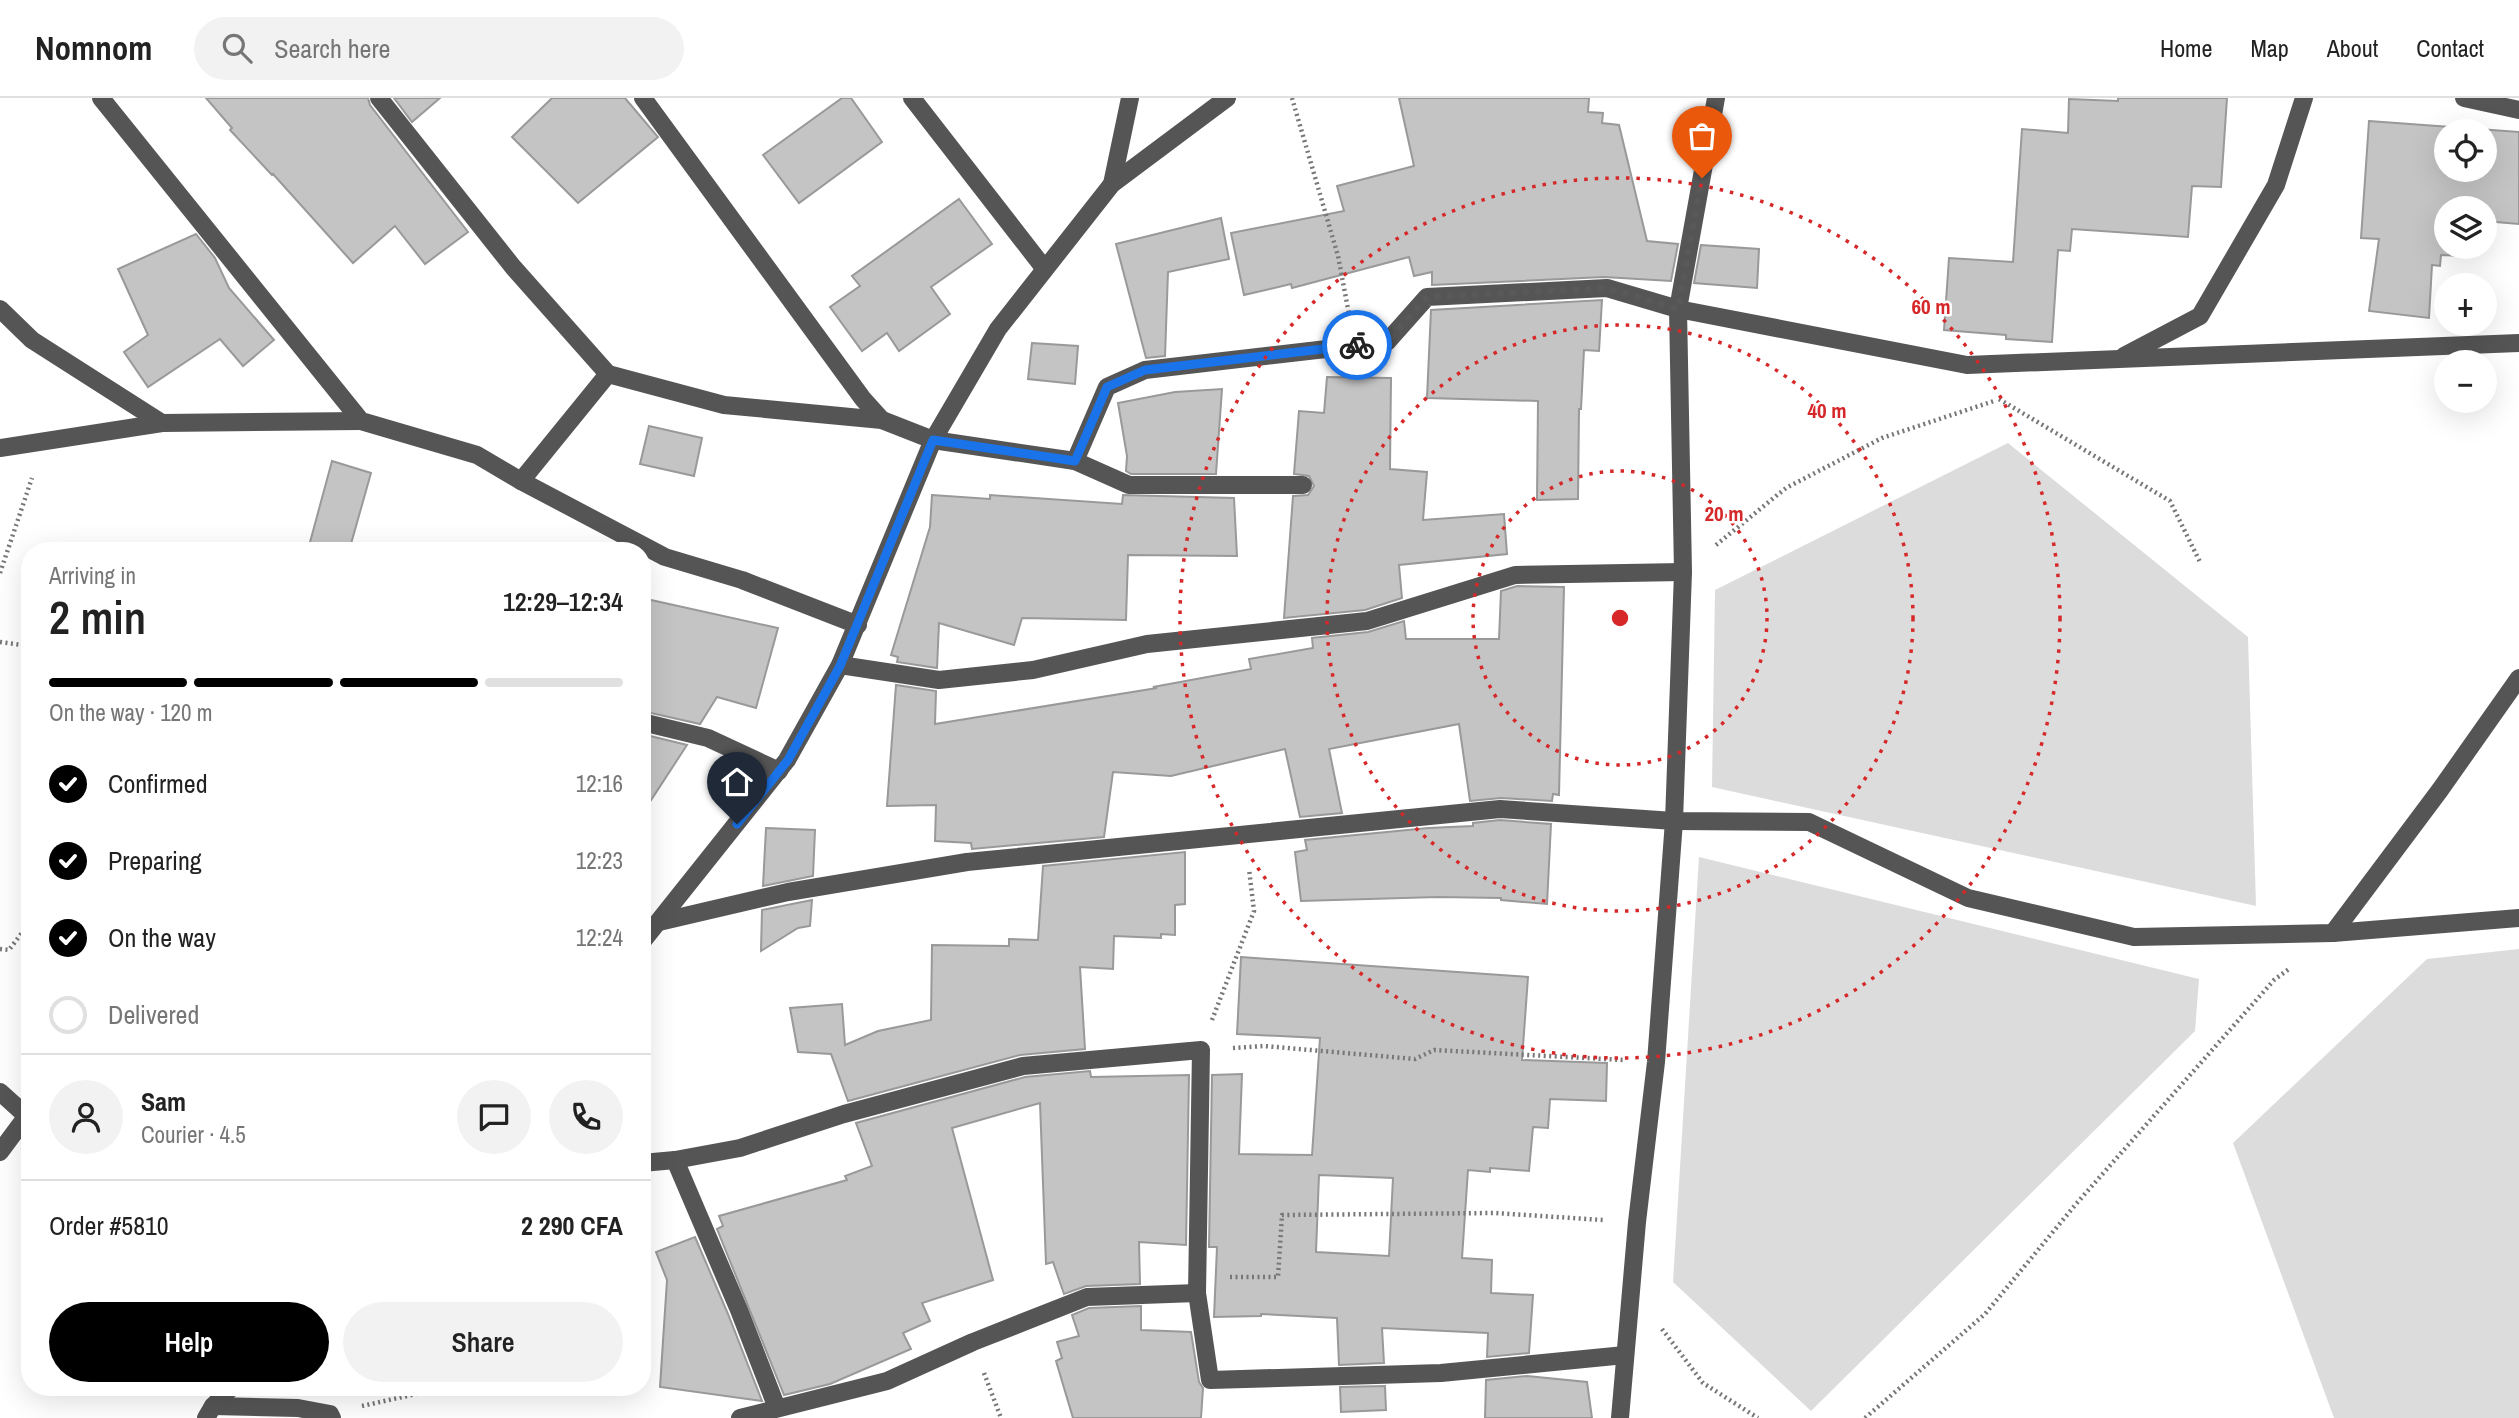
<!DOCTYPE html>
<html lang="en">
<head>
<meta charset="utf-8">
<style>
  body { margin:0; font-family:"Archivo Narrow",sans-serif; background:#f2f2f2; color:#222; height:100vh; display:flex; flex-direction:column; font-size:26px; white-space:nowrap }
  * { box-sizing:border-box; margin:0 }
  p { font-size:23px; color:#767676 }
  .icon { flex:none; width:38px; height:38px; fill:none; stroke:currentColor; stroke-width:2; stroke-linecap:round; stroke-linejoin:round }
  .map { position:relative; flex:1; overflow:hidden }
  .side { position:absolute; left:21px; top:444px; width:630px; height:854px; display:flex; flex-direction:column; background:#fff; border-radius:28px; box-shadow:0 7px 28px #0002 }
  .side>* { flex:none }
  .controls { position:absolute; left:2434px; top:21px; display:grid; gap:14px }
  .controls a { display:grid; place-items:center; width:63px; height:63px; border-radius:50%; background:#fff; box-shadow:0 7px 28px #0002; font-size:35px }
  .pin { position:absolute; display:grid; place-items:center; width:60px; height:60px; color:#fff; margin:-72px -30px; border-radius:50% 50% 50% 0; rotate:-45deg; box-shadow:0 0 7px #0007 }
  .pin .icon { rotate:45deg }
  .courier { position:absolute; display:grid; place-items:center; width:70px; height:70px; margin:-35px; border:5px solid #1a73e8; border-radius:50%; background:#fff; color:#222; box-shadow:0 2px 9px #0007 }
  .summary em { font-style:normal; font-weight:600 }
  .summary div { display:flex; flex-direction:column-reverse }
  .summary { display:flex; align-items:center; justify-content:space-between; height:119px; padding:0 28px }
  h1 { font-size:46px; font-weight:600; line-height:52px }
  .bar { display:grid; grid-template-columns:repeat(4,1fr); gap:10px 7px; align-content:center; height:84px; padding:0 28px }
  .bar i { height:9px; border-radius:5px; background:#e0e0e0 }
  .bar .selected { background:#000 }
  .bar p { grid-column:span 4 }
  .line { display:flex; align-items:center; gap:18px; padding:0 28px; border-top:2px solid #e0e0e0 }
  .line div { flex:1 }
  .round { display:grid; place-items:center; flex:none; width:74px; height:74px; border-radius:37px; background:#f2f2f2 }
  ol { padding:0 28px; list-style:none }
  li { display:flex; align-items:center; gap:21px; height:77px }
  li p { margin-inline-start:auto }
  li .icon { padding:7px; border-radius:50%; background:#000; color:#fff; stroke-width:4 }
  li:last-child { color:#767676 }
  li i { width:38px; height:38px; border:4px solid #e0e0e0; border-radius:50% }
  .cta { display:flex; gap:14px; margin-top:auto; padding:14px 28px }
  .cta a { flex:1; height:80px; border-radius:42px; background:#000; color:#fff; font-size:28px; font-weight:600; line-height:80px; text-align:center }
  .cta a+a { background:#f2f2f2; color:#222 }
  header { display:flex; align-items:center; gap:42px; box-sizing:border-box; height:98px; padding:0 35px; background:#fff; border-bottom:2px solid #e0e0e0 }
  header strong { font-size:33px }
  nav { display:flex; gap:38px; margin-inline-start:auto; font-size:24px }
  .search { width:490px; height:63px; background:#f2f2f2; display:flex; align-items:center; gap:18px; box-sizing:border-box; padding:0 24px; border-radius:38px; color:#767676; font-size:26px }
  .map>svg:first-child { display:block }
  .green { fill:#dcdcdc }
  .building { fill:#c4c4c4; stroke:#999; stroke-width:2; fill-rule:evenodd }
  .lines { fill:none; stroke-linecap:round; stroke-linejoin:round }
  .path { stroke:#777; stroke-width:4.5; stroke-dasharray:2 3.5; stroke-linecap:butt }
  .minor { stroke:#555; stroke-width:18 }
  .done { stroke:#595959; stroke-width:7; stroke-dasharray:0 12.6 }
  .route { stroke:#1a73e8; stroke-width:9 }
  .ring { fill:none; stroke:#d62828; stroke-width:3.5; stroke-dasharray:3.5 7 }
  .centre { fill:#d62828; stroke:#fff; stroke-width:3.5 }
  .ring-label { font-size:21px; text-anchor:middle; font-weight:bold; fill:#d62828; stroke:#fff; stroke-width:5; stroke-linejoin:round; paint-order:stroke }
</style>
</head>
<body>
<header>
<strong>Nomnom</strong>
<div class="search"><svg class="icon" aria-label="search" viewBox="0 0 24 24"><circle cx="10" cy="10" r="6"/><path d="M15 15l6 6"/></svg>Search here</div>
<nav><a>Home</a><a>Map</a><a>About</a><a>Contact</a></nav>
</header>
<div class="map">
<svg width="2519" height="1320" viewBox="0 0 2519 1320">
  <rect width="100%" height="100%" fill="#fff"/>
  <g class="green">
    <polygon points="2008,345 2248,539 2256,808 1712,689 1715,492"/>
    <polygon points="1699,759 2199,881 2195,933 1811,1313 1673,1184"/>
    <polygon points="2519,851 2519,1320 2334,1320 2233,1045 2427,861"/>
  </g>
  <g class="building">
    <polygon points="206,0 368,0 370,7 468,134 425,166 395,128 353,165 273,76 272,77 230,32 232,30"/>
    <polygon points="394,0 440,0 412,24"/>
    <polygon points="552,0 625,0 658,39 578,105 512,39"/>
    <polygon points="842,0 851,0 882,44 799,105 763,57"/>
    <polygon points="1399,0 1589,0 1588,14 1603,15 1602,25 1619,27 1647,143 1678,146 1671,183 1604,179 1432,187 1432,174 1414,178 1409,159 1292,190 1291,186 1244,197 1231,135 1344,113 1337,88 1414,68"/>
    <polygon points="2118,0 2227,0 2221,89 2192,88 2188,139 2072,131 2070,153 2058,152 2052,244 2006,241 2006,237 1944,232 1949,160 2013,164 2022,31 2068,35 2069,1 2118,3"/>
    <path d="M2369,23L2519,34V126L2485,123V110H2446V149H2462V158L2441,157L2440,168L2432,167L2429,220L2369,213L2379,141L2361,140ZM2446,33H2485V72H2446Z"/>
    <polygon points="959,101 992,146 931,189 950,216 899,253 887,235 862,253 830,209 860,188 852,178"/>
    <polygon points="1221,120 1229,161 1168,174 1165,258 1146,260 1116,146"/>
    <polygon points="196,136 215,160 229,190 274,242 243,268 220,241 148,289 124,254 148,237 118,171"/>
    <polygon points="1701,147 1759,151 1757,190 1694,185"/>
    <polygon points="1602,202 1599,253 1584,252 1581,311 1579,311 1578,401 1537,402 1538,303 1427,300 1431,212"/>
    <polygon points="1032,245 1078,248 1075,286 1028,281"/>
    <polygon points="1327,279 1391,280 1390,371 1427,374 1423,422 1504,416 1507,456 1399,467 1402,500 1365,512 1284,520 1293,398 1308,397 1314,388 1309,378 1294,376 1299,313 1324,315"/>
    <polygon points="1222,291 1216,376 1131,376 1126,373 1127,358 1118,305 1175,294"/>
    <polygon points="649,328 702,340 694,378 640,366"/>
    <polygon points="332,363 371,375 349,453 309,448"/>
    <polygon points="932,397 990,401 990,397 1122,406 1123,397 1234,400 1237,458 1128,457 1126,522 1022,520 1014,547 939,525 937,570 897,564 898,559 891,557 930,429"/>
    <polygon points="1517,488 1564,489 1559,697 1553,696 1552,703 1501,700 1470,703 1459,626 1329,651 1342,715 1300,719 1285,651 1171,678 1113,674 1104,739 972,751 971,745 935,743 936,707 887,708 896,587 936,593 935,626 1157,590 1153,589 1251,571 1249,561 1313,550 1312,540 1368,534 1404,523 1406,541 1499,541 1501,493"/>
    <polygon points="642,500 778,530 756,610 717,599 700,626 642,613"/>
    <polygon points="642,636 687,647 642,716"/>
    <polygon points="1500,722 1551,726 1547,806 1501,802 1501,800 1438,799 1301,803 1295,754 1307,752 1305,742 1428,730 1473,728 1473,725"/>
    <polygon points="766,730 815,732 813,778 763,788"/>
    <polygon points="1185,754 1185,806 1175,807 1175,837 1161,836 1161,840 1114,838 1113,871 1080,869 1085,951 1020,957 848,1003 831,956 798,954 790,910 842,906 845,947 878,933 931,922 932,847 1009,848 1009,841 1038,842 1043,768"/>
    <polygon points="812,802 810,828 798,830 761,853 762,812"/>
    <path d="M1241,859L1528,879L1522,962L1607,965L1606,1003L1550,1001L1548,1030L1533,1029L1529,1073L1490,1070V1074L1468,1072L1462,1160L1492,1162L1491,1195L1533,1197L1529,1255L1487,1259L1488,1235L1382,1230L1384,1265L1339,1267L1337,1220L1261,1216V1218L1214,1219L1217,1149H1209L1212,977L1242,976L1239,1056L1312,1057L1320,940L1237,936ZM1319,1077L1393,1080L1389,1158L1316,1154Z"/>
    <polygon points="1090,973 1091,979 1189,977 1186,1147 1139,1144 1140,1186 1086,1188 1064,1196 1053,1164 1046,1166 1040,1005 952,1030 993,1182 922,1205 930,1223 903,1235 911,1251 830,1286 784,1297 717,1131 723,1128 719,1118 847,1082 845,1078 872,1068 856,1025 1025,979"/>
    <polygon points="695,1139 728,1216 762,1303 660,1289 667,1182 656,1154"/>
    <polygon points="1141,1208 1141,1232 1191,1234 1199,1284 1203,1290 1201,1320 1073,1320 1056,1263 1062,1260 1057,1244 1079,1238 1072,1217 1089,1210"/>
    <polygon points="1527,1278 1587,1284 1592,1320 1485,1320 1486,1282"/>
    <polygon points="1385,1288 1386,1312 1341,1314 1340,1289"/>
  </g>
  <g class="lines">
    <g class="path">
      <polyline points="1292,0 1338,158 1349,216"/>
      <polyline points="1999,301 2170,403 2201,466"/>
      <polyline points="1716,447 1786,390 1882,340 1994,303"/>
      <polyline points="0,475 32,380"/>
      <polyline points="0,544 30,548"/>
      <polyline points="0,851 9,852 30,824"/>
      <polyline points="1212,922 1254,813 1249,771"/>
      <polyline points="1233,950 1264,948 1415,961 1434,952 1624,962"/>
      <polyline points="1230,1179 1278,1179 1282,1117 1495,1115 1603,1122"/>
      <polyline points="1662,1231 1703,1285 1758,1320"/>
      <polyline points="984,1275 1001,1320"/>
      <polyline points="362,1308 443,1290"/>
      <polyline points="1865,1320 1985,1216 2076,1106 2274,882 2289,871"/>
    </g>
    <g class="minor">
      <polyline points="101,0 361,323 477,357 521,383 665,459 742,482 858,527"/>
      <polyline points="379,0 513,169 608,276 724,307 882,322 933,342 1075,363 1129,387 1303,387"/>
      <polyline points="643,0 863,301 882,322"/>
      <polyline points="912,0 1044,170"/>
      <polyline points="2464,0 2519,12"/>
      <polyline points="1112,86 1130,0"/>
      <polyline points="0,211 32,242 162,325 361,323"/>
      <polyline points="2124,258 2200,218 2276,87 2304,0"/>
      <polyline points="0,350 162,325"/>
      <polyline points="1075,363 1107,289 1145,272 1387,244 1427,199 1607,190 1678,211 1967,267 2519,245"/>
      <polyline points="521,383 608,276"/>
      <polyline points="840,567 939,582 1033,572 1147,546 1367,523 1515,477 1683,474"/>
      <polyline points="642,624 708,640 779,673"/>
      <polyline points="659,824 788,794 967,764 1500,711 1674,723 1809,724 1968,800 2134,839 2333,835 2519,820"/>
      <polyline points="2333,835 2440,692 2519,580"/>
      <polyline points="642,844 787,662 840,567 933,342 998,231 1112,86 1227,0"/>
      <polyline points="0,994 30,1021"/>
      <polyline points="0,1054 26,1019"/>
      <polyline points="675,1062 739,1212 777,1310"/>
      <polyline points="642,1065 675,1062 740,1050 844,1016 1023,968 1201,952 1197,1195 1210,1282 1441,1275 1625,1257"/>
      <polyline points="213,1308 298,1310 330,1316 332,1320"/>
      <polyline points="206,1320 213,1308 231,1290"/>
      <polyline points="740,1320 887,1283 973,1244 1087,1199 1197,1195"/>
      <polyline points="1620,1320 1637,1124 1656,964 1674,723 1683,474 1678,211 1716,0"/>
    </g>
  </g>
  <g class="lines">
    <polyline class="done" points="1357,247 1387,244 1427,199 1607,190 1678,211 1702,80"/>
    <polyline class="route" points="737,726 788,662 840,568 933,342 1075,363 1107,289 1145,272 1357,247"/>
  </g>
  <g class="ring">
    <circle cx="1620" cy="520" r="147"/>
    <circle cx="1620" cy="520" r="293"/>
    <circle cx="1620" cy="520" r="440"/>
  </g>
  <circle cx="1620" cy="520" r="10" class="centre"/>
  <g class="ring-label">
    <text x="1931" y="216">60 m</text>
    <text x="1827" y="320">40 m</text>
    <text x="1724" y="423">20 m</text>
  </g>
</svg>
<div class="controls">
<a><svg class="icon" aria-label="locate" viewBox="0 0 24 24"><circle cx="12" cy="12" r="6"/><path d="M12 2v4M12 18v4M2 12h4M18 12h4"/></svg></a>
<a><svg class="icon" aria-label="layers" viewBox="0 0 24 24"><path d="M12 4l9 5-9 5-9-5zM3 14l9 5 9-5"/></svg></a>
<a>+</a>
<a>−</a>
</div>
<div class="pin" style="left:1702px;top:80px;background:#ea580c"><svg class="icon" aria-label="bag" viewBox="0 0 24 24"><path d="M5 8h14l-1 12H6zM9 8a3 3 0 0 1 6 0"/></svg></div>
<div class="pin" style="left:737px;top:726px;background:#1f2937"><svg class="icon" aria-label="home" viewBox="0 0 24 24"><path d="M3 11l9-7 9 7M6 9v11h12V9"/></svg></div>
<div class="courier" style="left:1357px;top:247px"><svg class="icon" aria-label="bike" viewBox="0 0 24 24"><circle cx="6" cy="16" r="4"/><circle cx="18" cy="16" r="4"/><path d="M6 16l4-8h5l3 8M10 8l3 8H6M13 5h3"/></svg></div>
<section class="side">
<div class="summary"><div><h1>2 min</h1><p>Arriving in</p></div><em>12:29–12:34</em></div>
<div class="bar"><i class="selected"></i><i class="selected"></i><i class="selected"></i><i></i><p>On the way · 120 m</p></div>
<ol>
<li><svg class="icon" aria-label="check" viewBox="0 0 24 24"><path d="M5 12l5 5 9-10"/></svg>Confirmed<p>12:16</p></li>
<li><svg class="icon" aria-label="check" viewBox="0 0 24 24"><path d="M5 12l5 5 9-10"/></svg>Preparing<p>12:23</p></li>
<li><svg class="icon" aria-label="check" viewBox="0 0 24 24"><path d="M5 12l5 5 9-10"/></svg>On the way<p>12:24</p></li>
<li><i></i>Delivered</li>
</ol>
<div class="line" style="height:126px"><a class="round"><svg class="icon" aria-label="person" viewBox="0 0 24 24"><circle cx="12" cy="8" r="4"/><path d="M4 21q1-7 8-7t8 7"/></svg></a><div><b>Sam</b><p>Courier · 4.5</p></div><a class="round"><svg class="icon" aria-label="chat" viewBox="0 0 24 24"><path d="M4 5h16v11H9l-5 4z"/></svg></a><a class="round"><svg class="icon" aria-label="phone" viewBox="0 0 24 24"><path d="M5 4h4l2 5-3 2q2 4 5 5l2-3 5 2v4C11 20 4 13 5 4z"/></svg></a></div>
<div class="line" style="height:91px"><div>Order #5810</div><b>2 290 CFA</b></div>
<div class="cta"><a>Help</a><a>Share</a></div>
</section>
</div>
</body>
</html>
